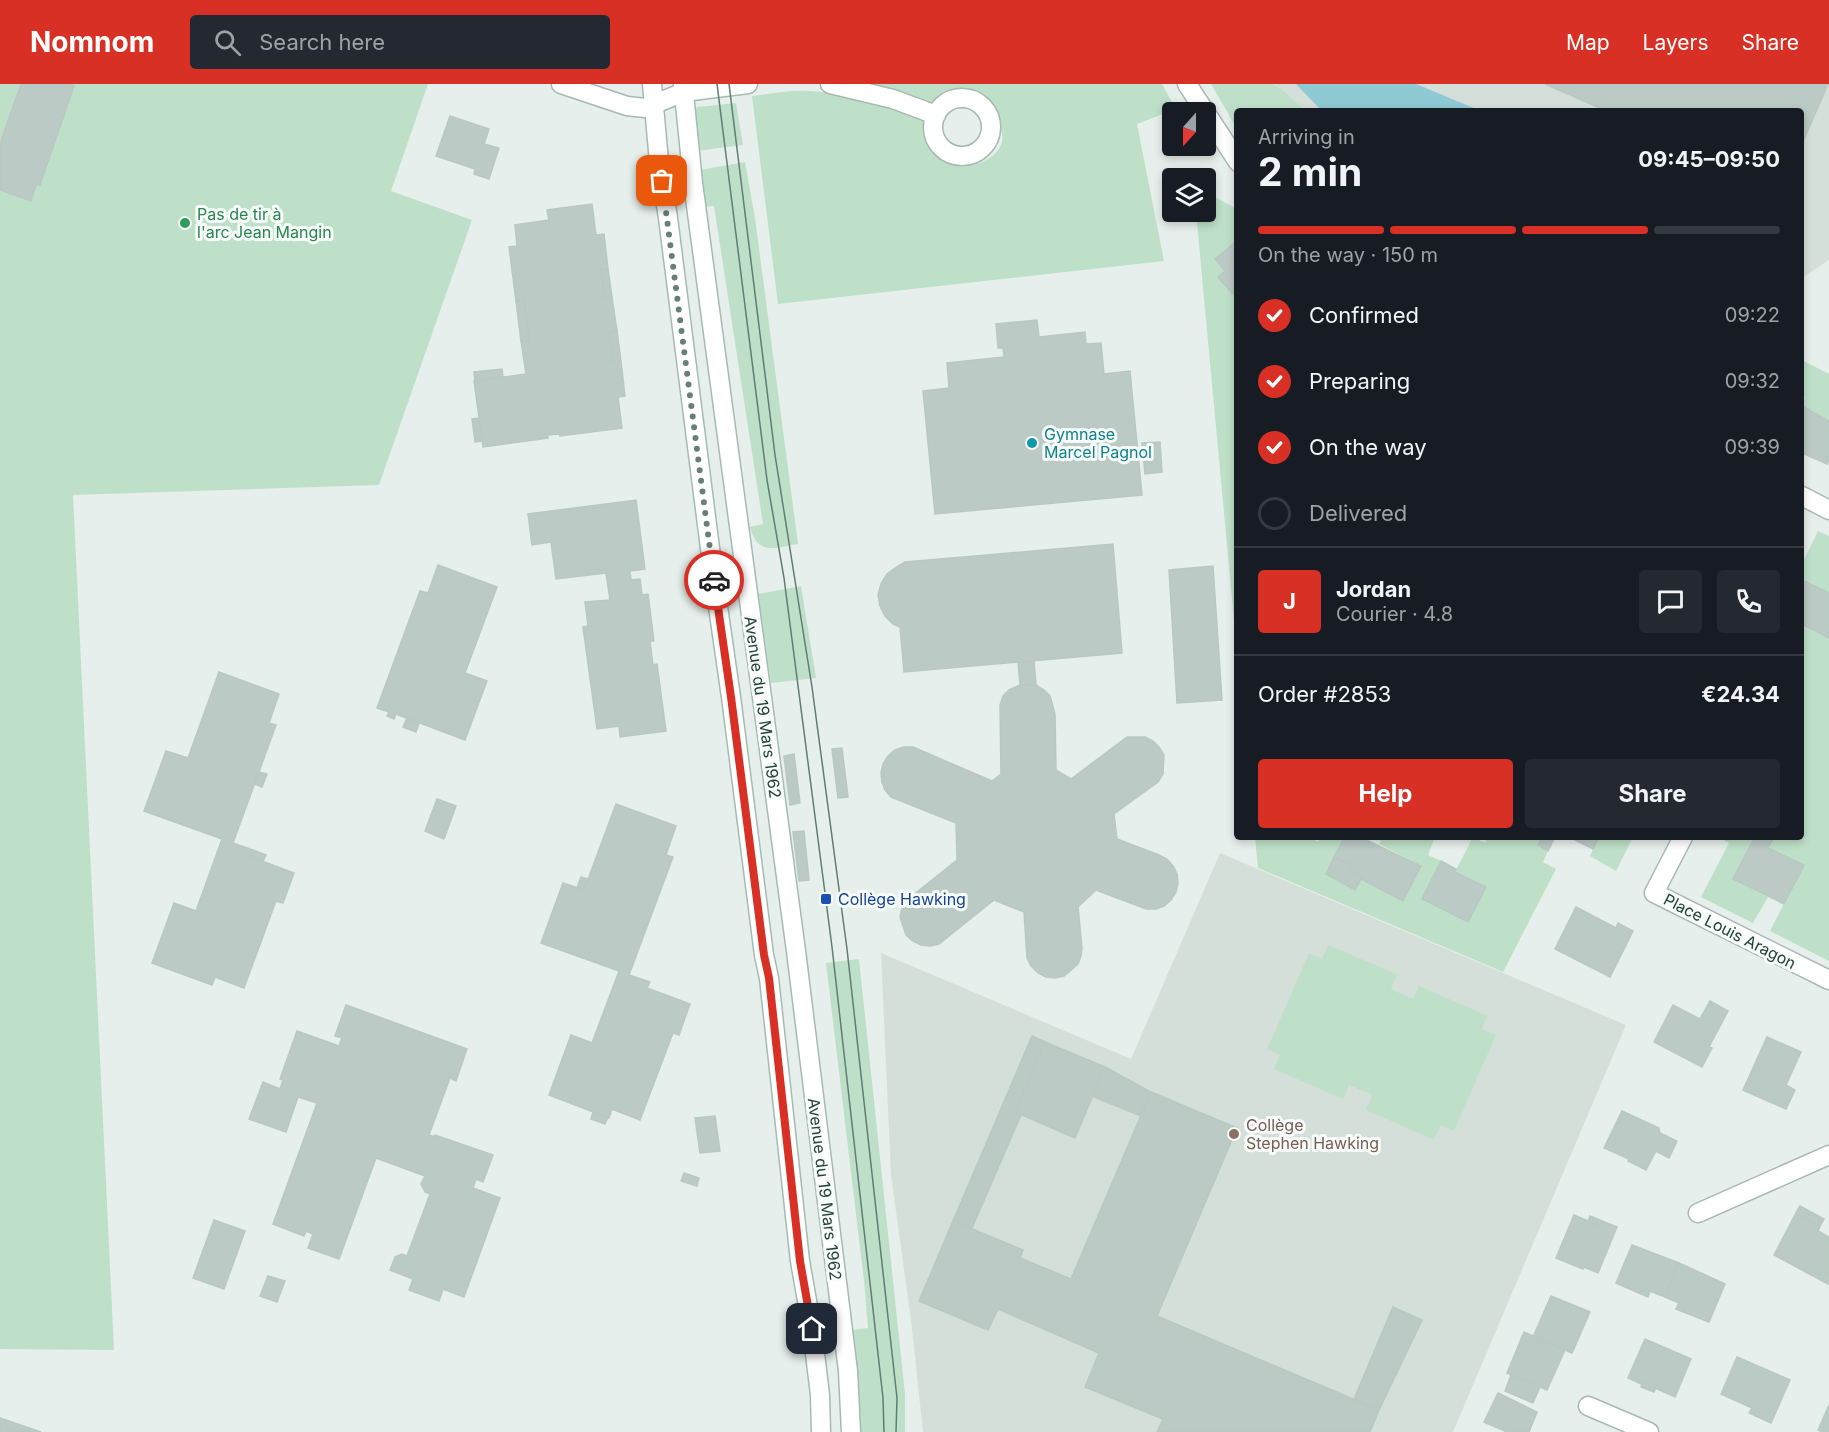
<!DOCTYPE html>
<html lang="en">
<head>
<meta charset="utf-8">
<style>
  body { margin:0; font-family:Inter,sans-serif; background:#242831; color:#f1f3f6; height:100vh; display:flex; flex-direction:column; font-size:22px; white-space:nowrap }
  * { box-sizing:border-box; margin:0 }
  p { font-size:20px; color:#9ea1a6 }
  .icon { flex:none; width:33px; height:33px; fill:none; stroke:currentColor; stroke-width:2; stroke-linecap:round; stroke-linejoin:round }
  .map { position:relative; flex:1; overflow:hidden }
  .side { position:absolute; left:1234px; top:24px; width:570px; height:732px; display:flex; flex-direction:column; background:#171b24; border-radius:6px; box-shadow:0 3px 9px #0003 }
  .side>* { flex:none }
  .needle { width:39px; rotate:201deg }
  .fabs { position:absolute; left:1162px; top:18px; display:grid; gap:12px }
  .fabs a { display:grid; place-items:center; width:54px; height:54px; border-radius:6px; background:#171b24; box-shadow:0 3px 9px #0003; font-size:30px }
  .pin { position:absolute; display:grid; place-items:center; width:51px; height:51px; color:#fff; margin:-26px; border-radius:12px; box-shadow:0 3px 9px #0006 }
  .courier { position:absolute; display:grid; place-items:center; width:60px; height:60px; margin:-30px; border:4px solid #d93025; border-radius:50%; background:#fff; color:#222; box-shadow:0 2px 8px #0007 }
  .summary em { font-style:normal; font-weight:700 }
  .summary div { display:flex; flex-direction:column-reverse }
  .summary { display:flex; align-items:center; justify-content:space-between; height:102px; padding:0 24px }
  h1 { font-size:39px; font-weight:700; line-height:45px }
  .bar { display:grid; grid-template-columns:repeat(4,1fr); gap:9px 6px; align-content:center; height:72px; padding:0 24px }
  .bar i { height:8px; border-radius:4px; background:#363941 }
  .bar .active { background:#d93025 }
  .bar p { grid-column:span 4 }
  .line { display:flex; align-items:center; gap:15px; padding:0 24px; border-top:2px solid #363941 }
  .line div { flex:1 }
  .round { display:grid; place-items:center; flex:none; width:63px; height:63px; border-radius:6px; background:#242831 }
  ol { padding:0 24px; list-style:none }
  li { display:flex; align-items:center; gap:18px; height:66px }
  li p { margin-inline-start:auto }
  li .icon { padding:6px; border-radius:50%; background:#d93025; color:#fff; stroke-width:4 }
  li:last-child { color:#9ea1a6 }
  li i { width:33px; height:33px; border:3px solid #363941; border-radius:50% }
  .primary-button { display:flex; gap:12px; margin-top:auto; padding:12px 24px }
  .primary-button a { flex:1; height:69px; border-radius:6px; background:#d93025; color:#fff; font-size:24px; font-weight:700; line-height:69px; text-align:center }
  .primary-button a+a { background:#242831; color:#f1f3f6 }
  header { display:flex; align-items:center; gap:36px; box-sizing:border-box; height:84px; padding:0 30px; background:#d93025; color:#fff }
  header strong { font-size:28px }
  nav { display:flex; gap:33px; margin-inline-start:auto; font-size:21px }
  .search { width:420px; height:54px; background:#242831; display:flex; align-items:center; gap:15px; box-sizing:border-box; padding:0 21px; border-radius:6px; color:#9ea1a6; font-size:22px }
  .map>svg:first-child { display:block }
  .built { fill:#d4dfda }
  .green { fill:#bfe0c8 }
  .water { fill:#8ec9d4 }
  .building { fill:#bbcac4; stroke:#b8c9c2; stroke-width:1.5 }
  .lines { fill:none; stroke-linecap:round; stroke-linejoin:round }
  .lane-casing { stroke:#a8b8b2; stroke-width:21 }
  .street-casing { stroke:#a8b8b2; stroke-width:21 }
  .secondary-casing { stroke:#a4bbb3; stroke-width:21 }
  .lane { stroke:#fff; stroke-width:18 }
  .street { stroke:#fff; stroke-width:18 }
  .secondary { stroke:#fff; stroke-width:18 }
  .tram { stroke:#5f7d75; stroke-width:1.5 }
  .done { stroke:#687f78; stroke-width:6; stroke-dasharray:0 10.8 }
  .route { stroke:#d93025; stroke-width:8 }
  .leisure-dot { fill:#2e9e5b; stroke:#f7fbf9; stroke-width:2 }
  .culture-dot { fill:#0f9aa8; stroke:#f7fbf9; stroke-width:2 }
  .transit-dot { fill:#1a4fb4; stroke:#f7fbf9; stroke-width:2 }
  .education-dot { fill:#8d6e63; stroke:#f7fbf9; stroke-width:2 }
  .labels { text-anchor:middle; stroke-width:6; stroke-linejoin:round; paint-order:stroke }
  .leisure-label { font-size:16px; fill:#27864d; stroke:#f7fbf9; text-anchor:start }
  .culture-label { font-size:16px; fill:#0d838f; stroke:#f7fbf9; text-anchor:start }
  .street-label { font-size:16px; fill:#24423a; stroke:#f7fbf9 }
  .transit-label { font-size:16px; fill:#164399; stroke:#f7fbf9; text-anchor:start }
  .education-label { font-size:16px; fill:#785e54; stroke:#f7fbf9; text-anchor:start }
</style>
</head>
<body>
<header>
<strong>Nomnom</strong>
<div class="search"><svg class="icon" aria-label="search" viewBox="0 0 24 24"><circle cx="10" cy="10" r="6"/><path d="M15 15l6 6"/></svg>Search here</div>
<nav><a>Map</a><a>Layers</a><a>Share</a></nav>
</header>
<div class="map">
<svg width="1829" height="1348" viewBox="0 0 1829 1348">
  <rect width="100%" height="100%" fill="#e6efeb"/>
  <g class="built">
    <polygon points="1272,0 1829,0 1829,176 1802,194 1802,27 1306,27 1282,5"/>
    <polygon points="1220,769 1626,941 1453,1348 923,1348 911,1236 891,1091 881,869 1131,975"/>
  </g>
  <g class="green">
    <polygon points="0,0 428,0 391,107 472,136 379,401 73,411 114,1266 0,1265"/>
    <path d="M874,0H1162L1176,25L1137,40L1164,177L778,220L752,12C770,10 790,6 808,7C844,8 881,21 914,32L924,37C923,50 926,62 936,71C945,80 961,85 974,81C1039,60 978,0 933,19Z"/>
    <polygon points="1211,0 1272,0 1282,5 1306,27 1238,27 1237,45"/>
    <polygon points="736,19 743,61 696,67 692,32 697,23"/>
    <path d="M745,78L755,134L798,460C774,464 758,472 750,443L763,440L714,122L706,123L700,86Z"/>
    <polygon points="1206,108 1237,125 1237,156 1216,175 1225,187 1218,193 1237,216 1237,569 1196,128 1206,128"/>
    <polygon points="1802,276 1829,290 1829,337 1802,322 1805,313 1802,311"/>
    <polygon points="1818,447 1829,452 1829,509 1802,494 1802,480"/>
    <polygon points="801,502 816,594 771,599 758,510"/>
    <polygon points="1802,540 1829,554 1829,877 1770,847 1803,782 1768,764 1774,753 1802,753"/>
    <polygon points="1255,753 1307,753 1318,758 1321,753 1345,753 1334,773 1361,795 1403,816 1421,782 1379,760 1382,753 1435,753 1428,771 1441,777 1422,815 1468,838 1486,804 1455,788 1473,753 1485,759 1488,753 1542,753 1538,761 1548,767 1543,778 1556,785 1503,888 1258,784"/>
    <polygon points="1599,753 1633,753 1616,787 1590,772"/>
    <polygon points="1719,753 1756,753 1752,756 1733,795 1768,813 1753,839 1701,813 1729,759"/>
    <polygon points="1328,861 1397,890 1391,905 1413,915 1419,902 1488,932 1482,945 1496,951 1454,1047 1441,1041 1434,1056 1366,1026 1372,1011 1349,1001 1343,1015 1274,985 1280,971 1267,965 1309,869 1322,875"/>
    <polygon points="859,875 905,1310 905,1348 859,1348 852,1246 868,1244 864,1197 826,879"/>
  </g>
  <polygon class="water" points="1296,0 1416,0 1481,27 1322,27"/>
  <g class="building">
    <polygon points="21,0 71,0 74,2 40,101 36,101 31,117 0,106 0,60"/>
    <polygon points="1545,0 1828,0 1802,60 1802,27 1607,27"/>
    <polygon points="450,32 489,45 484,60 499,64 489,95 474,90 475,85 436,72"/>
    <polygon points="592,120 596,151 604,150 608,185 601,185 605,214 612,213 617,247 609,248 613,278 621,277 625,312 618,313 622,344 560,352 559,350 548,351 548,354 483,363 474,297 526,290 521,257 529,257 524,215 516,217 509,163 517,162 515,141 549,136 547,126"/>
    <polygon points="1238,156 1238,216 1218,193 1225,187 1215,175"/>
    <polygon points="601,185 608,185 612,213 605,214"/>
    <polygon points="524,215 529,257 521,257 516,217"/>
    <polygon points="1037,236 1039,253 1085,248 1086,260 1101,259 1104,290 1130,287 1142,411 935,430 923,307 949,304 947,279 1004,273 1003,264 998,264 996,240"/>
    <polygon points="617,247 621,277 613,278 609,248"/>
    <polygon points="502,285 503,293 475,297 474,288"/>
    <polygon points="1802,322 1829,337 1829,376 1827,380 1802,369"/>
    <polygon points="479,334 482,357 475,358 472,335"/>
    <polygon points="1160,358 1162,388 1145,390 1142,359"/>
    <polygon points="636,416 645,485 630,487 631,496 640,495 642,511 648,510 654,557 650,557 653,581 657,580 666,647 620,653 619,642 597,645 583,543 588,542 585,518 610,516 606,489 556,495 551,458 532,461 528,430"/>
    <polygon points="1113,460 1122,569 904,588 900,543 893,540 885,532 880,522 878,511 881,500 887,490 895,484 905,478"/>
    <polygon points="438,481 497,503 465,589 487,597 465,656 396,630 394,635 387,632 389,628 377,624 420,507 428,509"/>
    <polygon points="1213,482 1222,616 1177,619 1169,486"/>
    <polygon points="1805,497 1829,509 1829,554 1802,540 1802,504"/>
    <polygon points="1034,577 1036,601 1020,601 1018,578"/>
    <polygon points="219,588 279,610 269,639 276,641 233,759 253,766 251,773 294,789 283,819 276,817 244,904 215,893 212,901 152,879 174,819 196,827 222,755 144,727 166,667 188,674"/>
    <polygon points="1020,601 1036,601 1044,606 1050,612 1055,630 1056,686 1071,695 1127,653 1145,653 1153,657 1159,663 1164,671 1163,690 1158,698 1114,730 1117,755 1159,771 1167,775 1173,782 1177,790 1178,799 1176,808 1171,816 1164,822 1156,825 1146,825 1096,806 1078,823 1082,864 1081,872 1078,880 1064,892 1055,894 1046,893 1038,889 1031,882 1027,874 1024,828 994,816 939,860 930,862 921,861 913,857 906,851 900,833 902,824 907,816 957,776 956,739 891,713 885,706 882,698 881,689 883,680 888,672 895,666 904,663 913,663 992,697 1001,690 1000,621 1003,612 1009,606"/>
    <polygon points="407,634 419,639 416,648 403,643"/>
    <polygon points="842,664 848,713 838,714 832,665"/>
    <polygon points="794,670 800,719 790,721 784,672"/>
    <polygon points="259,688 267,690 262,703 255,700"/>
    <polygon points="437,715 456,722 444,755 425,747"/>
    <polygon points="616,720 676,742 666,771 673,773 629,891 650,898 647,904 690,920 679,951 673,949 640,1036 612,1025 609,1034 549,1011 571,951 592,959 619,887 541,859 563,799 584,806"/>
    <polygon points="804,747 809,796 799,797 793,748"/>
    <polygon points="1345,753 1360,753 1421,782 1403,817 1361,795 1362,793 1348,786 1351,781 1334,773"/>
    <polygon points="1542,753 1555,753 1548,767 1538,761"/>
    <polygon points="1569,753 1599,753 1593,765"/>
    <polygon points="1756,753 1774,753 1768,764 1804,781 1784,820 1733,795 1753,756 1754,756"/>
    <polygon points="253,766 266,771 263,777 251,773"/>
    <polygon points="1334,773 1351,781 1348,786 1362,793 1355,806 1326,790"/>
    <polygon points="1441,777 1456,785 1455,788 1486,803 1468,838 1422,815"/>
    <polygon points="581,793 588,795 584,806 577,804"/>
    <polygon points="1576,823 1616,844 1618,839 1633,847 1610,893 1555,865"/>
    <polygon points="1710,917 1728,927 1709,963 1712,964 1702,983 1654,958 1673,921 1700,935"/>
    <polygon points="346,921 467,965 456,997 450,994 429,1051 435,1053 435,1051 493,1071 483,1098 476,1095 473,1104 500,1114 464,1213 443,1205 439,1217 409,1206 413,1195 390,1186 395,1173 402,1170 407,1172 430,1110 425,1108 421,1100 425,1092 376,1074 339,1175 308,1164 313,1150 306,1147 304,1152 273,1140 317,1019 298,1013 286,1048 249,1035 263,998 280,1005 283,996 280,995 297,947 339,962 342,954 335,952"/>
    <polygon points="1032,952 1045,958 1015,1028 1021,1031 972,1144 953,1137"/>
    <polygon points="1767,953 1801,968 1786,1001 1795,1006 1786,1025 1743,1006"/>
    <polygon points="1045,958 1105,983 1075,1054 1015,1028"/>
    <polygon points="1105,983 1151,1008 1141,1032 1092,1012"/>
    <polygon points="1151,1008 1237,1044 1157,1232 1379,1326 1370,1348 1157,1348 1163,1335 1085,1303 1099,1269 998,1225 988,1246 919,1217 953,1137 1023,1166 1020,1174 1071,1195"/>
    <polygon points="1622,1027 1659,1044 1660,1049 1677,1057 1669,1074 1656,1067 1646,1086 1628,1077 1629,1075 1604,1064"/>
    <polygon points="593,1028 608,1033 605,1040 591,1035"/>
    <polygon points="715,1032 720,1067 700,1069 695,1034"/>
    <polygon points="684,1089 699,1094 697,1102 681,1097"/>
    <polygon points="1800,1122 1824,1135 1820,1142 1796,1129"/>
    <polygon points="1796,1129 1820,1142 1818,1147 1829,1153 1828,1200 1774,1171"/>
    <polygon points="1574,1131 1600,1142 1602,1137 1617,1143 1598,1189 1584,1183 1583,1185 1556,1174"/>
    <polygon points="1590,1132 1602,1137 1600,1142 1588,1137"/>
    <polygon points="214,1136 245,1147 224,1205 193,1194"/>
    <polygon points="1632,1161 1679,1179 1665,1213 1650,1207 1648,1213 1616,1199"/>
    <polygon points="1679,1179 1725,1200 1709,1238 1676,1225 1679,1219 1665,1213"/>
    <polygon points="268,1192 285,1197 277,1218 260,1212"/>
    <polygon points="1551,1212 1590,1228 1572,1269 1533,1253"/>
    <polygon points="1393,1223 1422,1236 1379,1326 1354,1315"/>
    <polygon points="1524,1248 1565,1266 1547,1306 1507,1289"/>
    <polygon points="1645,1255 1691,1275 1675,1313 1644,1299 1643,1301 1628,1294"/>
    <polygon points="1737,1273 1790,1296 1771,1339 1749,1329 1752,1324 1721,1310"/>
    <polygon points="1511,1291 1540,1303 1533,1319 1505,1307"/>
    <polygon points="1644,1299 1656,1304 1654,1308 1641,1303"/>
    <polygon points="1498,1309 1537,1328 1529,1348 1507,1348 1484,1338"/>
    <polygon points="1829,1321 1829,1348 1823,1348 1818,1346"/>
    <polygon points="0,1334 41,1348 0,1348"/>
  </g>
  <g class="lines">
    <g class="lane-casing">
      <g id="lane">
        <polyline points="561,0 627,22 645,24 684,8 748,0"/>
        <polyline points="830,0 893,15 936,31"/>
        <circle cx="962" cy="43" r="29"/>
      </g>
    </g>
    <g class="street-casing">
      <g id="street">
        <polyline points="1187,0 1238,78"/>
        <polyline points="1802,412 1829,426"/>
        <polyline points="1683,753 1654,809 1829,896"/>
        <polyline points="1698,1129 1829,1071"/>
        <polyline points="1588,1322 1649,1348"/>
      </g>
    </g>
    <g class="secondary-casing">
      <g id="secondary">
        <polyline points="652,0 659,78 668,134 713,488 731,613 764,871 769,894 800,1177 812,1245 820,1311 821,1348"/>
        <polyline points="683,0 693,99 796,867 848,1287 851,1348"/>
      </g>
    </g>
    <use href="#lane" class="lane"/>
    <use href="#street" class="street"/>
    <use href="#secondary" class="secondary"/>
    <g class="tram">
      <polyline points="717,0 767,396 784,494 832,863 883,1314 884,1348"/>
      <polyline points="729,0 775,371 812,603 847,865 897,1314 896,1348"/>
    </g>
  </g>
  <g class="lines">
    <polyline class="done" points="662,97 714,496"/>
    <polyline class="route" points="714,496 731,613 764,871 769,894 800,1177 812,1245"/>
  </g>
  <circle class="leisure-dot" cx="185" cy="139" r="6"/>
  <circle class="culture-dot" cx="1032" cy="359" r="6"/>
  <rect class="transit-dot" x="820" y="809" width="12" height="12" rx="3"/>
  <circle class="education-dot" cx="1234" cy="1050" r="6"/>
  <g class="labels">
    <g class="leisure-label">
      <text x="197" y="136">Pas de tir à<tspan x="197" dy="18">l'arc Jean Mangin</tspan></text>
    </g>
    <g class="culture-label">
      <text x="1044" y="356">Gymnase<tspan x="1044" dy="18">Marcel Pagnol</tspan></text>
    </g>
    <g class="street-label">
      <text transform="translate(763 623) rotate(82)" y="6">Avenue du 19 Mars 1962</text>
      <text transform="translate(1730 847) rotate(27)" y="6">Place Louis Aragon</text>
      <text transform="translate(825 1105) rotate(83)" y="6">Avenue du 19 Mars 1962</text>
    </g>
    <g class="transit-label">
      <text x="838" y="821">Collège Hawking</text>
    </g>
    <g class="education-label">
      <text x="1246" y="1047">Collège<tspan x="1246" dy="18">Stephen Hawking</tspan></text>
    </g>
  </g>
</svg>
<div class="fabs">
<a><svg class="needle" viewBox="-14 -14 28 28"><path d="M0-13l5 13h-10z" fill="#e53935"/><path d="M0 13l5-13h-10z" fill="#9ea1a6"/></svg></a>
<a><svg class="icon" aria-label="layers" viewBox="0 0 24 24"><path d="M12 4l9 5-9 5-9-5zM3 14l9 5 9-5"/></svg></a>
</div>
<div class="pin" style="left:662px;top:97px;background:#ea580c"><svg class="icon" aria-label="bag" viewBox="0 0 24 24"><path d="M5 8h14l-1 12H6zM9 8a3 3 0 0 1 6 0"/></svg></div>
<div class="pin" style="left:812px;top:1245px;background:#1f2937"><svg class="icon" aria-label="home" viewBox="0 0 24 24"><path d="M3 11l9-7 9 7M6 9v11h12V9"/></svg></div>
<div class="courier" style="left:714px;top:496px"><svg class="icon" aria-label="car" viewBox="0 0 24 24"><path d="M5 17H2v-5l4-1 3-4h7l3 4 3 1v5h-3M9 17h6M6 11h13"/><circle cx="7" cy="17" r="2"/><circle cx="17" cy="17" r="2"/></svg></div>
<section class="side">
<div class="summary"><div><h1>2 min</h1><p>Arriving in</p></div><em>09:45–09:50</em></div>
<div class="bar"><i class="active"></i><i class="active"></i><i class="active"></i><i></i><p>On the way · 150 m</p></div>
<ol>
<li><svg class="icon" aria-label="check" viewBox="0 0 24 24"><path d="M5 12l5 5 9-10"/></svg>Confirmed<p>09:22</p></li>
<li><svg class="icon" aria-label="check" viewBox="0 0 24 24"><path d="M5 12l5 5 9-10"/></svg>Preparing<p>09:32</p></li>
<li><svg class="icon" aria-label="check" viewBox="0 0 24 24"><path d="M5 12l5 5 9-10"/></svg>On the way<p>09:39</p></li>
<li><i></i>Delivered</li>
</ol>
<div class="line" style="height:108px"><b class="round" style="background:#d93025;color:#fff">J</b><div><b>Jordan</b><p>Courier · 4.8</p></div><a class="round"><svg class="icon" aria-label="chat" viewBox="0 0 24 24"><path d="M4 5h16v11H9l-5 4z"/></svg></a><a class="round"><svg class="icon" aria-label="phone" viewBox="0 0 24 24"><path d="M5 4h4l2 5-3 2q2 4 5 5l2-3 5 2v4C11 20 4 13 5 4z"/></svg></a></div>
<div class="line" style="height:78px"><div>Order #2853</div><b>€24.34</b></div>
<div class="primary-button"><a>Help</a><a>Share</a></div>
</section>
</div>
</body>
</html>
